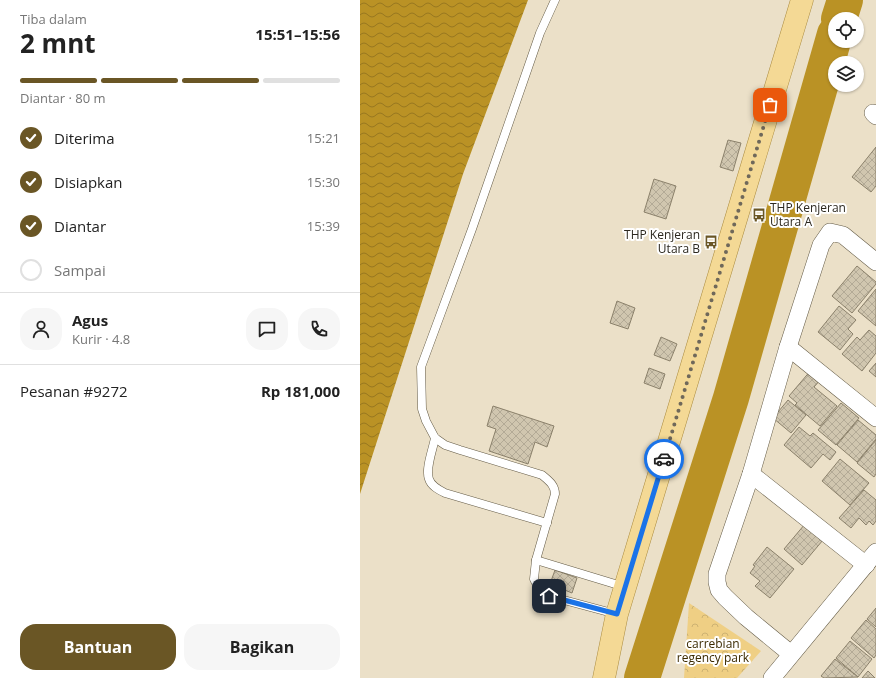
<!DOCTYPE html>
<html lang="id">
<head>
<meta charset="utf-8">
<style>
  body { margin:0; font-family:"Open Sans",sans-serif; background:#f6f6f6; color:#222; height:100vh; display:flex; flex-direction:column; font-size:15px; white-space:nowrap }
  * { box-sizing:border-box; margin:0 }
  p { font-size:13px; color:#767676 }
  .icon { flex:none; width:22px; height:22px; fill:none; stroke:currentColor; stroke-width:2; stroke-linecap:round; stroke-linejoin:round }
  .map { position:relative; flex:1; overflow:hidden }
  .drawer { display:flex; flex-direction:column; background:#fff; width:360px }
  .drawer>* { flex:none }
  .controls { position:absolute; left:468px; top:12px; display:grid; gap:8px }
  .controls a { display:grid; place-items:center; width:36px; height:36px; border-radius:50%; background:#fff; box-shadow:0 1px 3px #0004; font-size:20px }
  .pin { position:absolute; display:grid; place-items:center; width:34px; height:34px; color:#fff; margin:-17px; border-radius:8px; box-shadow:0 2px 6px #0006 }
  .courier { position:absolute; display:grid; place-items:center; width:40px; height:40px; margin:-20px; border:3px solid #1a73e8; border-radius:50%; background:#fff; color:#222; box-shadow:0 1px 5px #0007 }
  .overview em { font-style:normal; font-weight:700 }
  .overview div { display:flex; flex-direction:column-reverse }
  .overview { display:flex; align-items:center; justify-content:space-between; height:68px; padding:0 20px }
  h1 { font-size:26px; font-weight:700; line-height:30px }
  .bar { display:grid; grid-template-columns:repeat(4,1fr); gap:6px 4px; align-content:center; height:48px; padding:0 20px }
  .bar i { height:5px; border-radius:3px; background:#e0e0e0 }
  .bar .selected { background:#6a5625 }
  .bar p { grid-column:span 4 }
  .line { display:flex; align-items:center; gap:10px; padding:0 20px; border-top:1px solid #e0e0e0 }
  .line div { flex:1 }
  .round { display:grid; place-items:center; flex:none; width:42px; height:42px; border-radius:16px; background:#f6f6f6 }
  ol { padding:0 20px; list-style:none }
  li { display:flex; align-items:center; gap:12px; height:44px }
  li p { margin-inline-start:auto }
  li .icon { padding:4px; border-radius:50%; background:#6a5625; color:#fff; stroke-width:4 }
  li:last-child { color:#767676 }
  li i { width:22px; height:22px; border:2px solid #e0e0e0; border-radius:50% }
  .primary-button { display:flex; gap:8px; margin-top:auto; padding:8px 20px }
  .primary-button a { flex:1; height:46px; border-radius:16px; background:#6a5625; color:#fff; font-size:16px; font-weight:700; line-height:46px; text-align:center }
  .primary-button a+a { background:#f6f6f6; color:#222 }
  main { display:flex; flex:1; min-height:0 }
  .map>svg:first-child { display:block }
  .park { fill:url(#park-crowns) }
  .water { fill:url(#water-waves) }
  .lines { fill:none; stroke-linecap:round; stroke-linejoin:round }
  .river { stroke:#ba9225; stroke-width:36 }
  .building { fill:url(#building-cross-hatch); stroke:#8b816b }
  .lane-casing { stroke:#645b46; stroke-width:9 }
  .street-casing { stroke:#645b46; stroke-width:18 }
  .primary-casing { stroke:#a98a3e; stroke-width:23 }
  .lane { stroke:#fff; stroke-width:8 }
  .street { stroke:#fff; stroke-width:17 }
  .primary { stroke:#f4d995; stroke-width:22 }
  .done { stroke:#6f685a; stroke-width:4; stroke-dasharray:0 7.2 }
  .route { stroke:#1a73e8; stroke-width:5 }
  .labels { text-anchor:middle; stroke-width:4; stroke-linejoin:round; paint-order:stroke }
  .poi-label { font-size:12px; fill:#2c281f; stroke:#fff; text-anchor:start }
  .park-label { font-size:12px; fill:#3b2a00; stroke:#fff }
</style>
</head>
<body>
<main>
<section class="drawer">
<div class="overview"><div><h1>2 mnt</h1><p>Tiba dalam</p></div><em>15:51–15:56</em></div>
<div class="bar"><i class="selected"></i><i class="selected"></i><i class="selected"></i><i></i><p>Diantar · 80 m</p></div>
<ol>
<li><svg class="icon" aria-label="check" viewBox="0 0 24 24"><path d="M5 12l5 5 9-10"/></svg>Diterima<p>15:21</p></li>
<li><svg class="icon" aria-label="check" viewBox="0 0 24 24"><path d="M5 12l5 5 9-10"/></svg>Disiapkan<p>15:30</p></li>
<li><svg class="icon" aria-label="check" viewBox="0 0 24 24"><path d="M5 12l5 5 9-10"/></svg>Diantar<p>15:39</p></li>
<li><i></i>Sampai</li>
</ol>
<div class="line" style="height:72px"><a class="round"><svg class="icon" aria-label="person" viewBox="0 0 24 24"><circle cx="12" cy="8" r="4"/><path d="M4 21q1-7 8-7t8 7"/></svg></a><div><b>Agus</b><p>Kurir · 4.8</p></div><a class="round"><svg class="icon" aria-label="chat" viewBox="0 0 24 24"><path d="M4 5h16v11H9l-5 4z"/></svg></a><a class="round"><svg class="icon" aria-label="phone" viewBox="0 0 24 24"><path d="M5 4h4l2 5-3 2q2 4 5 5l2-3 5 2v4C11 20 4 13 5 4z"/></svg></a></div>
<div class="line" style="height:52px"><div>Pesanan #9272</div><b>Rp 181,000</b></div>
<div class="primary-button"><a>Bantuan</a><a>Bagikan</a></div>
</section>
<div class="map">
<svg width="516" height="678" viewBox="0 0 516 678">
  <defs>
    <pattern id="park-crowns" width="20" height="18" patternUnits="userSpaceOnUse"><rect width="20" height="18" fill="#efcf84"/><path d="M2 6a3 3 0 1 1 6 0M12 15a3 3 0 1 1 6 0" fill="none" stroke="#cdb272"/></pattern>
    <pattern id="water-waves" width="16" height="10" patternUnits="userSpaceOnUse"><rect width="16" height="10" fill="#ba9225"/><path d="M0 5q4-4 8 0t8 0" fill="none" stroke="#97771f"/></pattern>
    <pattern id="building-cross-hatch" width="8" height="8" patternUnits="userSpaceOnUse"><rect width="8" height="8" fill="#d0c6af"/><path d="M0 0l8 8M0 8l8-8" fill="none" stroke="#b3aa96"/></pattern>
  </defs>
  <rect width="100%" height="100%" fill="#ebe0c8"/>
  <polygon class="park" points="329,603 401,651 377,678 324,678"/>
  <polygon class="water" points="0,0 168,0 103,174 0,494"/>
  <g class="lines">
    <g class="river">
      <polyline points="479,19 485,0"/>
      <polyline points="282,678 371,398 475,34"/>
    </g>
  </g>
  <g class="building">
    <polygon points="368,140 381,143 373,171 360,167"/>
    <polygon points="516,147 516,186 511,192 492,177"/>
    <polygon points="294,179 316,186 306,219 284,212"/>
    <polygon points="497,266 516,282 516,284 492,313 472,296"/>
    <polygon points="516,289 516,326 498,311"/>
    <polygon points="257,301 275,308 268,329 250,323"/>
    <polygon points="479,306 496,320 488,329 493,334 480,350 458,332"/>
    <polygon points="509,330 516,336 516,353 502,371 482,354 497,337 500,340"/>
    <polygon points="301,337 317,344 310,361 294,355"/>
    <polygon points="516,363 516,377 509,371"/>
    <polygon points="289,368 305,374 300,389 284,383"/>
    <polygon points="452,369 462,378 454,387 477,406 460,426 435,405 437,403 429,396"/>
    <polygon points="428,400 446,415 431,433 413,418"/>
    <polygon points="481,403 499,418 476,445 458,430"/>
    <polygon points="133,406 194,426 187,447 175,442 168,464 129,451 136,429 127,426"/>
    <polygon points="498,420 516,435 516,439 497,462 477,445"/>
    <polygon points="439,427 450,436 453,433 476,452 470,460 463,454 451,468 424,445"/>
    <polygon points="516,440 516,474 514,477 497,463"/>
    <polygon points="480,459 509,483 490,505 462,481"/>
    <polygon points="504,490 516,500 516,521 513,525 509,521 506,525 499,518 491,528 479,518"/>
    <polygon points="445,524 463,540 442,565 424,549"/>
    <polygon points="407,547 434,569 410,598 395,586 400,581 390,573 395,566 393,565"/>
    <polygon points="195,570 217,578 212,593 190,584"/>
    <polygon points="516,608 516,627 507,619"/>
    <polygon points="506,620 516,629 516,655 514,658 491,638"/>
    <polygon points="490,641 512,659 498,677 476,658"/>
    <polygon points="475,659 498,677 464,678 461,676"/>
    <polygon points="508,671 515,678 502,678"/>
  </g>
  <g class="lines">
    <g class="lane-casing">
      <g id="lane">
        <path d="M195,0L180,33L112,229L61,367L62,409L66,421L75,438L85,445L100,450L182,475C189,481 195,485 195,494L176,560L174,579L179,589L189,596L256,614"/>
        <path d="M75,438C73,449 65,469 69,479C71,486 79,490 85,493L187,523"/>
        <polyline points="176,560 265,587"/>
      </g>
    </g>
    <g class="street-casing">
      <g id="street">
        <polyline points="513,113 516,116"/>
        <polyline points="428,347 516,418"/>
        <polyline points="391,474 506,565"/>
        <polyline points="431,654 386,617 365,597 359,590 357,582 357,574 391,474 428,347 461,245 470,232 483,235 516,262"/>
        <polyline points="412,678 516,552"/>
      </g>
    </g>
    <g class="primary-casing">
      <polyline id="primary" points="244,678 257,614 442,0"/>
    </g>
    <use href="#lane" class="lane"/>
    <use href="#street" class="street"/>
    <use href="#primary" class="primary"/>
  </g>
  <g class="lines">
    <polyline class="done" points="304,459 410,105"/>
    <polyline class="route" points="189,596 257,614 304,459"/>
  </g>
  <defs>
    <g id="bus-bare" transform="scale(1.08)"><path d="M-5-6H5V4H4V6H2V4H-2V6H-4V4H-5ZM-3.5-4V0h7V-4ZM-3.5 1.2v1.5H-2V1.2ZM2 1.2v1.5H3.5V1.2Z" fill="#6a5625" stroke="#fff" stroke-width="2.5" paint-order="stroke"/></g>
  </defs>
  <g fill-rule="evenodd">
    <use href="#bus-bare" x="399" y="215"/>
    <use href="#bus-bare" x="351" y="242"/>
  </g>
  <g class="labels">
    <g class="poi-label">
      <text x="410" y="212">THP Kenjeran<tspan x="410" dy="14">Utara A</tspan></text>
      <text x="340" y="239" text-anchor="end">THP Kenjeran<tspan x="340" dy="14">Utara B</tspan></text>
    </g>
    <g class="park-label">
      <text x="353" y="648">carrebian<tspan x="353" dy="14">regency park</tspan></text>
    </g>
  </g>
</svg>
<div class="controls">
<a><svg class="icon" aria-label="locate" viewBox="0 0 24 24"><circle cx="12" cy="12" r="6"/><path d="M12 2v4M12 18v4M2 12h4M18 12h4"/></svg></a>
<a><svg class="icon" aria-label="layers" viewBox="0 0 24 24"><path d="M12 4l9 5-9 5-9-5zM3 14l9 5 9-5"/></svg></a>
</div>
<div class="pin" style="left:410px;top:105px;background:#ea580c"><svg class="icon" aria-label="bag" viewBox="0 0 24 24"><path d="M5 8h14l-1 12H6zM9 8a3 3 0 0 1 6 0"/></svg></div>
<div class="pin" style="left:189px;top:596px;background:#1f2937"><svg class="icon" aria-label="home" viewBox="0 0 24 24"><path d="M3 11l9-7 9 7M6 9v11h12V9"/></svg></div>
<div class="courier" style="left:304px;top:459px"><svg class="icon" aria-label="car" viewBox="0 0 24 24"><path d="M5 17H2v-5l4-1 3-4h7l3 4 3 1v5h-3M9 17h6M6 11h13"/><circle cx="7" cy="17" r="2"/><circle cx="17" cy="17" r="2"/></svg></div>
</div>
</main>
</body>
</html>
